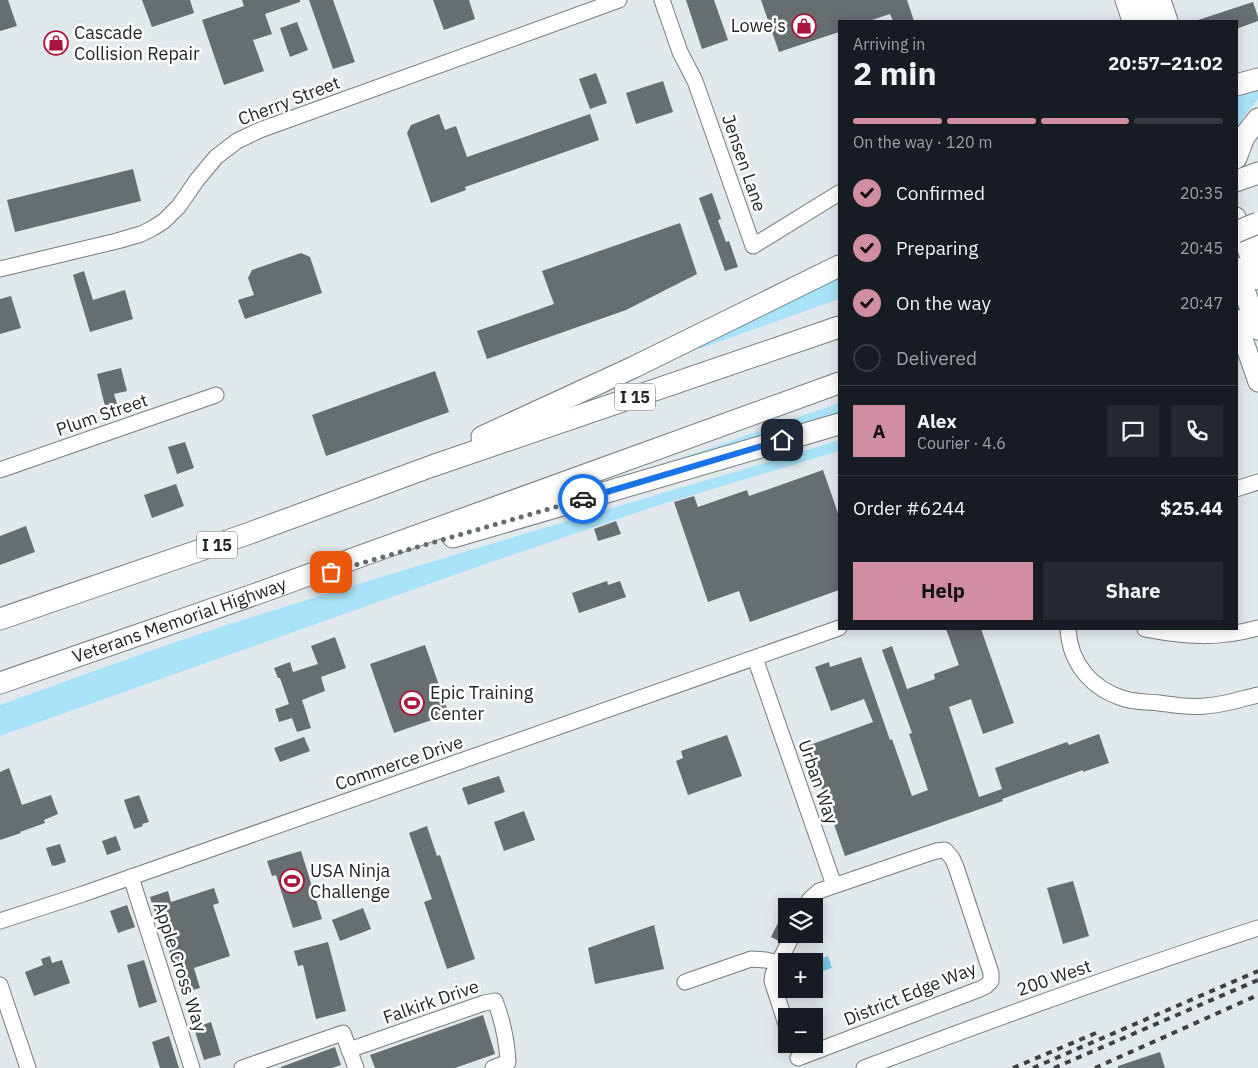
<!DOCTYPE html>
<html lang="en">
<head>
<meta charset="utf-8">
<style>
  body { margin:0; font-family:"IBM Plex Sans",sans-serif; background:#242831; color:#f1f3f6; height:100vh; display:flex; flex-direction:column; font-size:19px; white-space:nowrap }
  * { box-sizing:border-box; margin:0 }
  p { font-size:16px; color:#9ea1a6 }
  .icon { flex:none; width:28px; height:28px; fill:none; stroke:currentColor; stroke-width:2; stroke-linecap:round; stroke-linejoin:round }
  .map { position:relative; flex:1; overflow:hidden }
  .sheet { position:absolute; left:838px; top:20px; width:400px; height:610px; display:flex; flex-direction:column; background:#171b24; border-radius:0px; box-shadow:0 2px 12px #0003 }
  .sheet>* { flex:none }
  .buttons { position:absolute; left:778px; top:898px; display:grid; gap:10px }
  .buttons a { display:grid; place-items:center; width:45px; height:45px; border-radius:0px; background:#171b24; box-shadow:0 2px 12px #0003; font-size:25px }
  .pin { position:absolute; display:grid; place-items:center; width:42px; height:42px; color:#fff; margin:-21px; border-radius:10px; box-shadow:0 2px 8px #0006 }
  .courier { position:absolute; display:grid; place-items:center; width:50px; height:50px; margin:-25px; border:4px solid #1a73e8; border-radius:50%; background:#fff; color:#222; box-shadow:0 1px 6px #0007 }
  .overview em { font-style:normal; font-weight:800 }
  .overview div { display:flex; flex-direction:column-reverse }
  .overview { display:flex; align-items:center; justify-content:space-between; height:85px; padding:0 15px }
  h1 { font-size:32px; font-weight:800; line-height:38px }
  .bar { display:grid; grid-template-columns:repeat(4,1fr); gap:8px 5px; align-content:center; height:60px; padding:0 15px }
  .bar i { height:6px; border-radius:4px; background:#363941 }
  .bar .current { background:#d18ea3 }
  .bar p { grid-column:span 4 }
  .line { display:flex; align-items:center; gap:12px; padding:0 15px; border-top:1px solid #363941 }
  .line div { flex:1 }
  .round { display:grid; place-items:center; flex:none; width:52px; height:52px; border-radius:0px; background:#242831 }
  ol { padding:0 15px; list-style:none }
  li { display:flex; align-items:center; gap:15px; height:55px }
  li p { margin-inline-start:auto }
  li .icon { padding:5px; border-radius:50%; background:#d18ea3; color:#111; stroke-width:4 }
  li:last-child { color:#9ea1a6 }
  li i { width:28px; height:28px; border:2px solid #363941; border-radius:50% }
  .action { display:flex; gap:10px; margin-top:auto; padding:10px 15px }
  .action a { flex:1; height:58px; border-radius:0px; background:#d18ea3; color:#111; font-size:20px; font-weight:800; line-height:58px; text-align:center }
  .action a+a { background:#242831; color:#f1f3f6 }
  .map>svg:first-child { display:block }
  .green { fill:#aae3f9 }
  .water { fill:#79c8e5 }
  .building { fill:#676e70 }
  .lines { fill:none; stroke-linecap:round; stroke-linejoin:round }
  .minor-casing { stroke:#757c7e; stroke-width:17 }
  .major-casing { stroke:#757c7e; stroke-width:21 }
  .highway-casing { stroke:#757c7e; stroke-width:23 }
  .minor { stroke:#fff; stroke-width:15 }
  .major { stroke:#fff; stroke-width:19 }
  .highway { stroke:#fff; stroke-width:21 }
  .rail { stroke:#3d4142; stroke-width:4; stroke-dasharray:6 6; stroke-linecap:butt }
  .highway-bridge-casing { stroke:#757c7e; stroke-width:23; stroke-linecap:butt }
  .highway-bridge { stroke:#fff; stroke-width:21 }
  .done { stroke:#656a6b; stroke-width:5; stroke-dasharray:0 9 }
  .route { stroke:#1a73e8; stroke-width:6 }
  .labels { text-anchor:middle; stroke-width:5; stroke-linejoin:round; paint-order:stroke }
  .shield { fill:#fff; stroke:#646667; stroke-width:1 }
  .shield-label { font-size:16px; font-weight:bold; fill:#222526 }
  .poi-label { font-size:18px; fill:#222526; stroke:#fff; text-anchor:start }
  .street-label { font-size:18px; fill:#222526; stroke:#fff }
</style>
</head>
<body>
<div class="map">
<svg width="1258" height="1068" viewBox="0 0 1258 1068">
  <rect width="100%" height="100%" fill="#e2e9ec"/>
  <g class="green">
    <polygon points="1258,87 1258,99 1245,115 1236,130 1236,95"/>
    <polygon points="839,277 839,299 699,349 698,347"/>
    <polygon points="839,403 839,415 657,466 711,448"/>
    <path d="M839,440V451L650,508L474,568L0,736V705C78,677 155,648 233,623C415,565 599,512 782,458Z"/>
  </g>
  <polygon class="water" points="828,956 832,968 814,974 814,961"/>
  <g class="building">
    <polygon points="0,0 8,0 17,26 0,31"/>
    <polygon points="142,0 190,0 194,13 152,27"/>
    <polygon points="242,0 300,0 300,2 265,14 272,34 253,40 264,71 224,85 202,20 244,6"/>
    <polygon points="309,0 333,0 355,62 333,69"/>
    <polygon points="433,0 469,0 475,19 444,30"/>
    <polygon points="686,0 714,0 728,40 702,49"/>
    <polygon points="761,0 907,0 914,21 893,21 890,14 869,21 839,21 839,32 779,52"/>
    <polygon points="1253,2 1258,17 1258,21 1236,29 1236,21 1198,21 1198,20"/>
    <polygon points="297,22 308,50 290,57 280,28"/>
    <polygon points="596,73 607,103 590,109 579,79"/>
    <polygon points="663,81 673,112 636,124 626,93"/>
    <polygon points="439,114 445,130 456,126 467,157 590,114 599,140 465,187 466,190 431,203 407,133 411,125"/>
    <polygon points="133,169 141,201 15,232 7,200"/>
    <polygon points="712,193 721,219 718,220 726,242 729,241 738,267 725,271 699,198"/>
    <polygon points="680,223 697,274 626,310 487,359 477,331 554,304 542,271"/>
    <polygon points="301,253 310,257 322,293 245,319 238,300 254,295 248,278 252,270"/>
    <polygon points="84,271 93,300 125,290 133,319 90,332 73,275"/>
    <polygon points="11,296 21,328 0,334 0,299"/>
    <polygon points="121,368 127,391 114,394 118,407 106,410 97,374"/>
    <polygon points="435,371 449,412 326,456 312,415"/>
    <polygon points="185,442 194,468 177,474 168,447"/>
    <polygon points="823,470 839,516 839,590 750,622 739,591 708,602 674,502 694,496 698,507 747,490 749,496"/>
    <polygon points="176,484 184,506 152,518 144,495"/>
    <polygon points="616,521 621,534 598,541 594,529"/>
    <polygon points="26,526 35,552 0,565 0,536"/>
    <polygon points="607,581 608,585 620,581 626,597 579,613 572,593"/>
    <polygon points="946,629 981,629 1014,723 983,734 971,699 949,707 979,797 1002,789 995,768 1067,742 1069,745 1099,734 1109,763 1083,772 1083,770 1002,799 1003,801 845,856 807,746 873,722 864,699 831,711 815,667 829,662 830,667 861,657 890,740 892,739 912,796 928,790 909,734 912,733 882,650 892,646 907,689 935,679 934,674 959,665"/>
    <polygon points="335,637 346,668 321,677 325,691 302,700 311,728 297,732 292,718 279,722 275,709 289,704 280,678 278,678 274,668 290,662 293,672 318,664 311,646"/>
    <polygon points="425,645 449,714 394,733 370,664"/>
    <polygon points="727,735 742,776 688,795 676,761 683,758 681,751"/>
    <polygon points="304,737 310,751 280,762 274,748"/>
    <polygon points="9,768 22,805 51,795 58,814 44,820 45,823 20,832 21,833 0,840 0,772"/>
    <polygon points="499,776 505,792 468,805 462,788"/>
    <polygon points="139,795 149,822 142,824 143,826 134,829 124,800"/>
    <polygon points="524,811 535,840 504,851 494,822"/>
    <polygon points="427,826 437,856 440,855 475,959 447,969 424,902 432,899 409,833"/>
    <polygon points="116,836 121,850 107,855 102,841"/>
    <polygon points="60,844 66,862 54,866 54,865 52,866 46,848"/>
    <polygon points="301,851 322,919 293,928 276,875 272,876 267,861"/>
    <polygon points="1073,881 1089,936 1063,944 1047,888"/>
    <polygon points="214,888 219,903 213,905 230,956 194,968 200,988 182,993 169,951 170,951 167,941 168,940 161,918 157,919 150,897 168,891 171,902"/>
    <polygon points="127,905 135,927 118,933 110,911"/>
    <polygon points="786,907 786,927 779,941 771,937"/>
    <polygon points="363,908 371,929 340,941 332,920"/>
    <polygon points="654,925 664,969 595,984 588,948"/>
    <polygon points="328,942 346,1011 316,1019 303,965 298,966 294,951"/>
    <polygon points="50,956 52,963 62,960 70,983 34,996 25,972 43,965 41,959"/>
    <polygon points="144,960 157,1002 139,1008 127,965"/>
    <polygon points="483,1015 495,1054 455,1068 375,1068 370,1055"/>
    <polygon points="211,1022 221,1055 204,1060 194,1028"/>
    <polygon points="169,1036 179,1068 160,1068 152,1042"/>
    <polygon points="335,1047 341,1065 332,1068 281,1068 281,1067"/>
    <polygon points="1160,1052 1165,1068 1118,1068 1118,1066"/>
  </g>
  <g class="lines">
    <g class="minor-casing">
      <g id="minor">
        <polyline points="662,0 680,52 695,81 753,246 839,193"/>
        <polyline points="0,269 117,241 141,234 153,228 164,221 179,206 197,180 216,157 237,141 260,130 619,0"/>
        <polyline points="0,470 216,395"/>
        <polyline points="1236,489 1258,482"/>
        <path d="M1068,629C1070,663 1091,689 1125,699C1136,702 1148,702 1159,703C1174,705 1190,708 1205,706C1223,705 1241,699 1258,695"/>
        <path d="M1145,629C1184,637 1219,639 1258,628"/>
        <polyline points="755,658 834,885"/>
        <polyline points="131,877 192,1068"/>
        <polyline points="0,921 83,894 839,628"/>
        <polyline points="685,982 751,959 766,960 778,963"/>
        <polyline points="0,985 28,1068"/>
        <polyline points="786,1024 772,981 773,974 793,934"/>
        <path d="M349,1050L484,1003L495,1001C502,1019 507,1042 508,1062L493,1068"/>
        <polyline points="798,1058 980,989 986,986 991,981 991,973 956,867 952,858 945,850 936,851 927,854 819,891 810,899 806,906"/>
        <polyline points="242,1068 343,1033 356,1068"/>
        <path d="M864,1068C994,1019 1125,971 1258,928"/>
      </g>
    </g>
    <g class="major-casing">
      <g id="major">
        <polyline points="1125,0 1132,21"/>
        <polyline points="1161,0 1168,21"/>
        <polyline points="1236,217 1258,280"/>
        <polyline points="1236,319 1258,382"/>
      </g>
    </g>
    <g class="highway-casing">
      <g id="highway">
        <polyline points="1142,0 1149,21"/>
        <polyline points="1236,85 1258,79"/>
        <polyline points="1236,158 1244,137 1258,119"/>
        <polyline points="1236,181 1258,173"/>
        <polyline points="1236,229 1243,236 1258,247"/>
        <polyline points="1236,268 1258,329"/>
        <polyline points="1236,325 1238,325"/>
        <polyline points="482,437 634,367 839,266"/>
        <polyline points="453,537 839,424"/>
        <polyline points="0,619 250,533 432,466 839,327"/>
        <path id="s1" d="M0,683L256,594L839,383"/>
      </g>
    </g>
    <use href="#minor" class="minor"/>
    <use href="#major" class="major"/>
    <use href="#highway" class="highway"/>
    <g class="rail">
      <polyline points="1013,1068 1096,1033"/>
      <polyline points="1033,1068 1258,971"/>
      <polyline points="1054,1068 1258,980"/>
      <polyline points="1095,1068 1258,995"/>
    </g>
    <g class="highway-bridge-casing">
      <polyline id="highway-bridge" points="1236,232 1258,223"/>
    </g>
    <use href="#highway-bridge" class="highway-bridge"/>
  </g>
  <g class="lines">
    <polyline class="done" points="331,572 583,499"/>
    <polyline class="route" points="583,499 782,440"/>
  </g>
  <defs>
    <g id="shop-ring" transform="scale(1.25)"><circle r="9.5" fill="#fff" stroke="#a9133d" stroke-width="1.5"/><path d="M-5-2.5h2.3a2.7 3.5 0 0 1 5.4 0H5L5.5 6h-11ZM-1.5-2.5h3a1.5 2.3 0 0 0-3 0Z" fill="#a9133d"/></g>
    <g id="stadium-ring" transform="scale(1.25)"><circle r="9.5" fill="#fff" stroke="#a9133d" stroke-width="1.5"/><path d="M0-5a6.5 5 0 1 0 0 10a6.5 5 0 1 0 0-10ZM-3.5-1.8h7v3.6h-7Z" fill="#a9133d"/></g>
  </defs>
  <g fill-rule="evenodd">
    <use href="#shop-ring" x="804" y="26"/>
    <use href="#shop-ring" x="56" y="43"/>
    <use href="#stadium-ring" x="412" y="703"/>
    <use href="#stadium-ring" x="292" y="881"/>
  </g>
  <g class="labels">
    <g class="shield">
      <rect x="615" y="383.5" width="40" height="27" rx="4"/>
      <rect x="197" y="531.5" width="40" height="27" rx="4"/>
    </g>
    <g class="shield-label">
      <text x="635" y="403">I 15</text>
      <text x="217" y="551">I 15</text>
    </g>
    <g class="poi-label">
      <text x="786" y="32" text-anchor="end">Lowe's</text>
      <text x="74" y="39">Cascade<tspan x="74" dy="21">Collision Repair</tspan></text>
      <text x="430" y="699">Epic Training<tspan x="430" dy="21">Center</tspan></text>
      <text x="310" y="877">USA Ninja<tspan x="310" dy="21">Challenge</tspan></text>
    </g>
    <g class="street-label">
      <text transform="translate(289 101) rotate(-21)" y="6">Cherry Street</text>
      <text transform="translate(744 163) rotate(71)" y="6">Jensen Lane</text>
      <text transform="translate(102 415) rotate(-19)" y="6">Plum Street</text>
      <text dy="6" stroke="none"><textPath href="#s1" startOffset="190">Veterans Memorial Highway</textPath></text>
      <text transform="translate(399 763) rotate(-19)" y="6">Commerce Drive</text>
      <text transform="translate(818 782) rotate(71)" y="6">Urban Way</text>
      <text transform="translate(180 967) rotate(72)" y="6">Apple Cross Way</text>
      <text transform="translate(1054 978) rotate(-19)" y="6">200 West</text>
      <text transform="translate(910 994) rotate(-22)" y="6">District Edge Way</text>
      <text transform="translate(431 1002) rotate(-19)" y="6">Falkirk Drive</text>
    </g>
  </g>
</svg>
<div class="buttons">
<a><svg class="icon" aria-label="layers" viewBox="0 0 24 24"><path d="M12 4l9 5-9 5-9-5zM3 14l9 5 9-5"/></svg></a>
<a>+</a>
<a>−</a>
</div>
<div class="pin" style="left:331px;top:572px;background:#ea580c"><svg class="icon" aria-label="bag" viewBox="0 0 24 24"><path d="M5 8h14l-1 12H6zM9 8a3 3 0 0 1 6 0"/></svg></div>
<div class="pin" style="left:782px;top:440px;background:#1f2937"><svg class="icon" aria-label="home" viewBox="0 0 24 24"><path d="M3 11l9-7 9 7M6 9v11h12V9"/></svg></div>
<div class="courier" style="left:583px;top:499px"><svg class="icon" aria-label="car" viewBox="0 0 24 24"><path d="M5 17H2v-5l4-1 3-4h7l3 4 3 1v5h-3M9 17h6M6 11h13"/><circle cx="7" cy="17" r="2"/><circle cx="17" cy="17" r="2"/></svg></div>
<section class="sheet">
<div class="overview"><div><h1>2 min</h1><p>Arriving in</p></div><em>20:57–21:02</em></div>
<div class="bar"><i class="current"></i><i class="current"></i><i class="current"></i><i></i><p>On the way · 120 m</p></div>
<ol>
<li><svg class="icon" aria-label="check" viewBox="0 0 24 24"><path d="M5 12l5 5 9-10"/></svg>Confirmed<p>20:35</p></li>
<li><svg class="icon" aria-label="check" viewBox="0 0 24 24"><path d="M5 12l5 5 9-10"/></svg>Preparing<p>20:45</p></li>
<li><svg class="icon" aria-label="check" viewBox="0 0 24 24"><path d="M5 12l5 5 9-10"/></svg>On the way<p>20:47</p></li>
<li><i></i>Delivered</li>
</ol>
<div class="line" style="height:90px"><b class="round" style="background:#d18ea3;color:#111">A</b><div><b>Alex</b><p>Courier · 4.6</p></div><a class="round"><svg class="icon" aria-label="chat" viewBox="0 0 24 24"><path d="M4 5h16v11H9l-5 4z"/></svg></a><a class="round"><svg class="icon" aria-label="phone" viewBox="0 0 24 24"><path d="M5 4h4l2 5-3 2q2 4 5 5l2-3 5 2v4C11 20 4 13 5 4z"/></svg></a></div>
<div class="line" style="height:65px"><div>Order #6244</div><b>$25.44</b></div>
<div class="action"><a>Help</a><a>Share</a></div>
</section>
</div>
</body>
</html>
